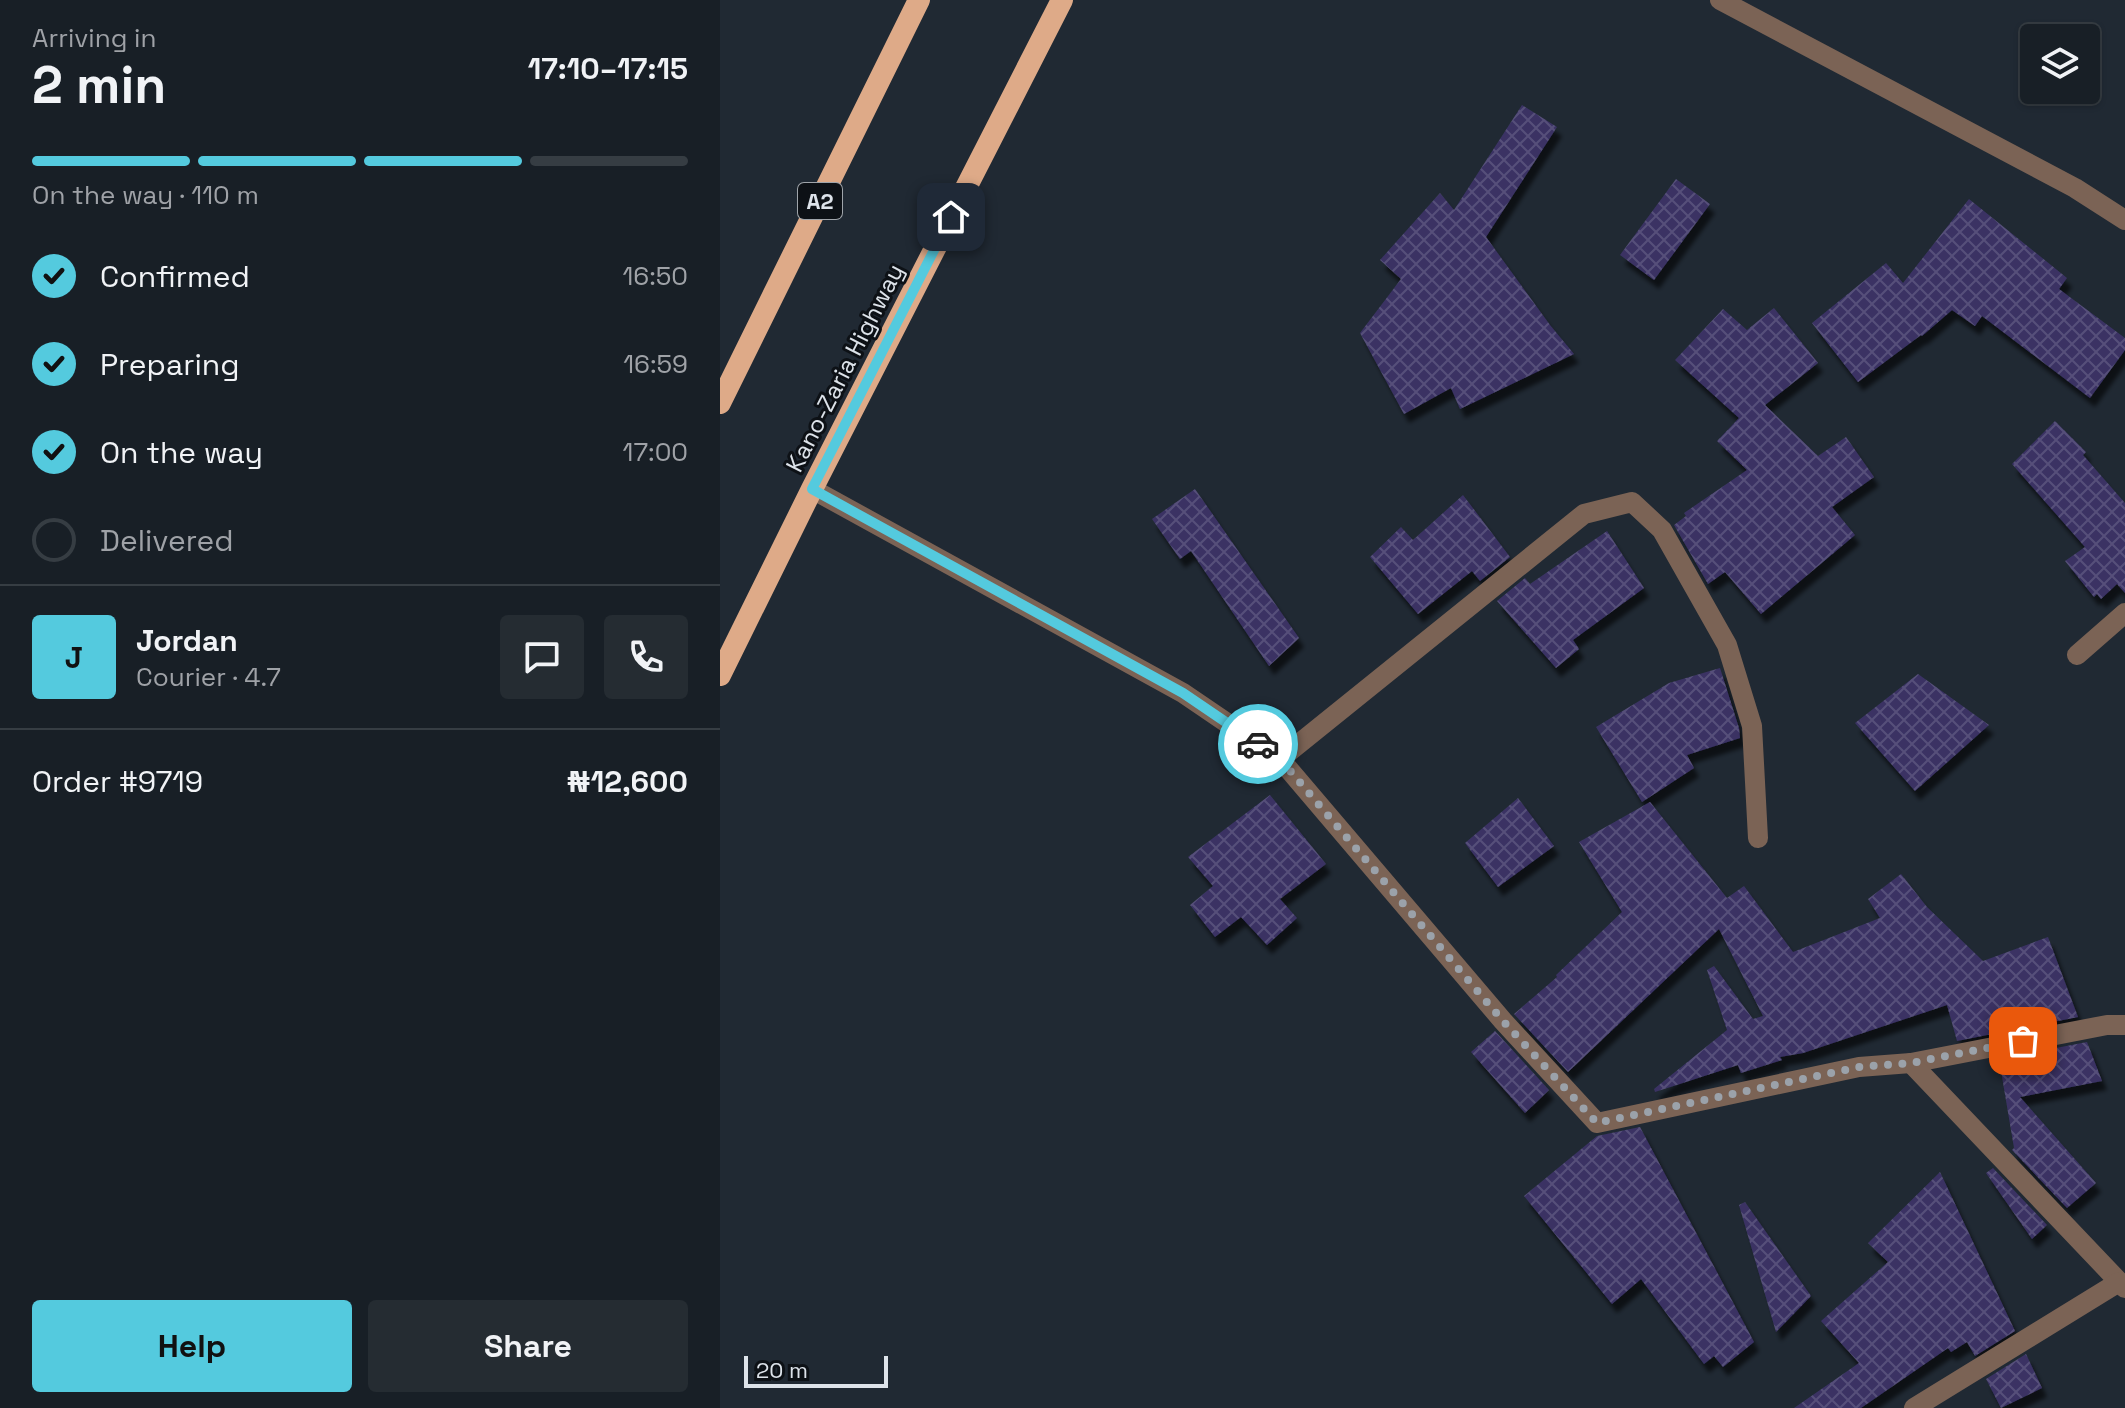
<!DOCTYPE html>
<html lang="en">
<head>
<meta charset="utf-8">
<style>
  body { margin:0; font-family:"Space Grotesk",sans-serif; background:#252c32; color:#f1f3f6; height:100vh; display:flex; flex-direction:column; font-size:30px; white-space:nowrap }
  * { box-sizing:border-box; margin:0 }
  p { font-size:26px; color:#9fa2a7 }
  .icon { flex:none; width:44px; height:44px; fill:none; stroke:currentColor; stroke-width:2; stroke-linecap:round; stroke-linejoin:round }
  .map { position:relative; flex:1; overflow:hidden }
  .drawer { display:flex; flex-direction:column; background:#181f26; width:720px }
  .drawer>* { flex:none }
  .controls { position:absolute; left:1300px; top:24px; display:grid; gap:16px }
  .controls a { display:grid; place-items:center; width:80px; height:80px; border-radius:8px; background:#181f26; box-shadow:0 2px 6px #0004,0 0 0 2px #363d43; font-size:40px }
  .scale { position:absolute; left:24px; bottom:20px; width:144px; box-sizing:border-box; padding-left:8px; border:4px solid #dde3ea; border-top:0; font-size:22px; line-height:28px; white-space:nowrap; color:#dde3ea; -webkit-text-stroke:6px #0d1116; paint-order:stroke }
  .pin { position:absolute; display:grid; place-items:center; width:68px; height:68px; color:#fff; margin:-34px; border-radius:16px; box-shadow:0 4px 12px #0006 }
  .courier { position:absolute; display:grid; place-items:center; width:80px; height:80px; margin:-40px; border:6px solid #54cade; border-radius:50%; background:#fff; color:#222; box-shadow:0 2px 10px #0007 }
  .headline em { font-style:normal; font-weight:800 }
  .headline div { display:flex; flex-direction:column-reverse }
  .headline { display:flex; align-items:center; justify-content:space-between; height:136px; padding:0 32px }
  h1 { font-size:52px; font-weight:800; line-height:60px }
  .bar { display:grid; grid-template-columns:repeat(4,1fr); gap:12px 8px; align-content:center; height:96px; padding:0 32px }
  .bar i { height:10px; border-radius:6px; background:#363d43 }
  .bar .current { background:#54cade }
  .bar p { grid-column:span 4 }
  .line { display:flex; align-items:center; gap:20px; padding:0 32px; border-top:2px solid #363d43 }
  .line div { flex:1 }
  .round { display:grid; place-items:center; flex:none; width:84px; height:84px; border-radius:8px; background:#252c32 }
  ol { padding:0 32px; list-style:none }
  li { display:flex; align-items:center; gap:24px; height:88px }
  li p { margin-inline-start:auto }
  li .icon { padding:8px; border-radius:50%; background:#54cade; color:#111; stroke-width:4 }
  li:last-child { color:#9fa2a7 }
  li i { width:44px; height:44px; border:4px solid #363d43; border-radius:50% }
  .primary-button { display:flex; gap:16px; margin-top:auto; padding:16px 32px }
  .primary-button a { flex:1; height:92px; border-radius:8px; background:#54cade; color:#111; font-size:32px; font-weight:800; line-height:92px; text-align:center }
  .primary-button a+a { background:#252c32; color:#f1f3f6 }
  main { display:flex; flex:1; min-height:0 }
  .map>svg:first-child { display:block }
  .building { fill:url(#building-cross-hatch); filter:url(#shadow) }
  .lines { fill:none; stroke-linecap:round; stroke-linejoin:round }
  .minor { stroke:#7b6355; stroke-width:20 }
  .trunk { stroke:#deaa88; stroke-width:22 }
  .done { stroke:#9ba2aa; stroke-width:8; stroke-dasharray:0 14.4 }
  .route { stroke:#54cade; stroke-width:10 }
  .labels { text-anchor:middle; stroke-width:6; stroke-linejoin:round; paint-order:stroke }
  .shield { fill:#0d1116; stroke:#9fa4aa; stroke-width:2 }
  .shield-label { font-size:22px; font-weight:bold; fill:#dde3ea }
  .street-label { font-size:24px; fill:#dde3ea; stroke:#0d1116 }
</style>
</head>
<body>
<main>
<section class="drawer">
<div class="headline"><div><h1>2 min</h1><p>Arriving in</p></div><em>17:10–17:15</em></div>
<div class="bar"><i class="current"></i><i class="current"></i><i class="current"></i><i></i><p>On the way · 110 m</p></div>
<ol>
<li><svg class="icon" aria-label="check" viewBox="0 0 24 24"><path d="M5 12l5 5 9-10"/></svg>Confirmed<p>16:50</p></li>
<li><svg class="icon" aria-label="check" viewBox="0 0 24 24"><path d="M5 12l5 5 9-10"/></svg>Preparing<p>16:59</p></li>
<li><svg class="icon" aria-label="check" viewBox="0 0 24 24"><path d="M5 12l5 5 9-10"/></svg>On the way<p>17:00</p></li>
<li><i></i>Delivered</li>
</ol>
<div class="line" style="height:144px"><b class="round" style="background:#54cade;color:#111">J</b><div><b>Jordan</b><p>Courier · 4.7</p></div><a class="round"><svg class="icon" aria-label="chat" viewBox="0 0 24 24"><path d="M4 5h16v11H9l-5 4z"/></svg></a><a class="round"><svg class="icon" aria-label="phone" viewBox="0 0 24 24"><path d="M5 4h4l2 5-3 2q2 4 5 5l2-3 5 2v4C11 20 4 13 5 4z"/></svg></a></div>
<div class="line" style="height:104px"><div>Order #9719</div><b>₦12,600</b></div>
<div class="primary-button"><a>Help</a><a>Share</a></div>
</section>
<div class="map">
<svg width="1405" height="1408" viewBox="0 0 1405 1408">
  <defs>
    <pattern id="building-cross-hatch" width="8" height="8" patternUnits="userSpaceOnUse" patternTransform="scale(2)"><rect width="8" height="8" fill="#3a3364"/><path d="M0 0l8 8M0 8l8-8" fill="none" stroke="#56507a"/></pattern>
    <filter id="shadow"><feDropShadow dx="5" dy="9" stdDeviation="2" flood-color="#0009"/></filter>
  </defs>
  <rect width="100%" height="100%" fill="#202933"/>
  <g class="building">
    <polygon points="802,105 837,127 766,237 830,325 854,354 740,409 731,388 684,414 640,333 681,279 660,260 720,193 734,210"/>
    <polygon points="956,179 990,204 934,280 900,255"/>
    <polygon points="1249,199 1347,278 1339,289 1405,338 1405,350 1370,398 1262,316 1255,326 1232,310 1202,336 1201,335 1138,382 1092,323 1166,263 1183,283"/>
    <polygon points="1054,308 1098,363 1045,405 1098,456 1126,437 1154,477 1112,507 1135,535 1041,614 1005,572 988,584 954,525 966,516 964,513 1027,470 997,441 1019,418 955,360 1003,309 1027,330"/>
    <polygon points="1335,421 1366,452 1363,455 1405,503 1405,593 1397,584 1381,599 1377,594 1374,597 1345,561 1365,547 1292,464"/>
    <polygon points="475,489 579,638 549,666 471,551 460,559 432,519"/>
    <polygon points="743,495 790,557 760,581 752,571 698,614 650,557 681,527 693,540"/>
    <polygon points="887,531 924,588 853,640 859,649 836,668 777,601 805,578 810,584"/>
    <polygon points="1000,668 1019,728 1020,738 967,755 974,768 922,802 876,727 949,683"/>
    <polygon points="1198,674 1269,725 1195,791 1135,723"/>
    <polygon points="550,795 606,864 560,899 577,918 547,945 521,917 495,937 470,905 493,886 468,857"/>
    <polygon points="798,798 834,846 778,887 745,843"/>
    <polygon points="930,802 1007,898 1024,886 1073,952 1160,918 1148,899 1181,874 1207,907 1263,961 1328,937 1358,1017 1237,1041 1227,1005 1083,1053 1060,1057 1062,1060 1021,1073 1018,1065 935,1092 934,1089 1007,1030 987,970 994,966 1033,1019 1043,1016 999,929 848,1072 794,1014 837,977 836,975 902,912 859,842"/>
    <polygon points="775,1031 829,1090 805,1113 751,1052"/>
    <polygon points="1367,1042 1382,1081 1300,1097 1376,1183 1347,1208 1292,1150 1294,1148 1279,1059"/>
    <polygon points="920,1127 1034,1342 1003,1367 994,1356 984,1364 921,1279 892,1304 804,1196 877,1136"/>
    <polygon points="1273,1168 1327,1225 1312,1239 1266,1173"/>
    <polygon points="1220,1172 1295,1331 1255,1356 1247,1342 1231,1352 1228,1348 1141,1408 1074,1408 1139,1363 1101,1321 1168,1262 1148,1243"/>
    <polygon points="1025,1202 1091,1296 1056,1332 1019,1205"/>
    <polygon points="1306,1354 1322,1388 1281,1408 1266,1379"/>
  </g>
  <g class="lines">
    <g class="minor">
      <polyline points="1000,0 1355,188 1405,220"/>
      <polyline points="92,489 463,693 560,759 783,1021 877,1123 1139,1067 1191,1063 1387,1025 1405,1025"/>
      <polyline points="1357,655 1405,613"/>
      <polyline points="560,759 864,514 912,502 942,530 1007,645 1032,726 1038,838"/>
      <polyline points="1191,1063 1405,1288"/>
      <polyline points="1194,1408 1399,1282"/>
    </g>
    <g class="trunk">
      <polyline points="0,403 199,0"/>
      <polyline points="0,675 92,489 342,0"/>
    </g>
  </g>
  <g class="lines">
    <polyline class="done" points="538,744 560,759 783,1021 877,1123 1139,1067 1191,1063 1303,1041"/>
    <polyline class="route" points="231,217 92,489 463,693 538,744"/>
  </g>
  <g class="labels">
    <rect class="shield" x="78" y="183" width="44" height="36" rx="6"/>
    <g class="shield-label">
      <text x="100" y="209">A2</text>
    </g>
    <g class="street-label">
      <text transform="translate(125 368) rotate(-63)" y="8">Kano-Zaria Highway</text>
    </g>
  </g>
</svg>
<div class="controls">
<a><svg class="icon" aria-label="layers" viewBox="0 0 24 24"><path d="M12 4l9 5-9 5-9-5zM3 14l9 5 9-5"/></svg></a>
</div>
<div class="scale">20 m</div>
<div class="pin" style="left:1303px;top:1041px;background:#ea580c"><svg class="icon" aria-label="bag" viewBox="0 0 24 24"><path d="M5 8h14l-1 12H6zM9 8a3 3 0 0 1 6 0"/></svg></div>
<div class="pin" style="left:231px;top:217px;background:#1f2937"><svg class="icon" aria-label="home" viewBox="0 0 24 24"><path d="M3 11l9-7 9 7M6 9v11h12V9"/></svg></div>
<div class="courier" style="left:538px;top:744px"><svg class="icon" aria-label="car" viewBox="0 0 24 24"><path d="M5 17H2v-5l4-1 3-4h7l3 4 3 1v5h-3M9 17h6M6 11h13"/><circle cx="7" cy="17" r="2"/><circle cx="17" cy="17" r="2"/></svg></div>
</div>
</main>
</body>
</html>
